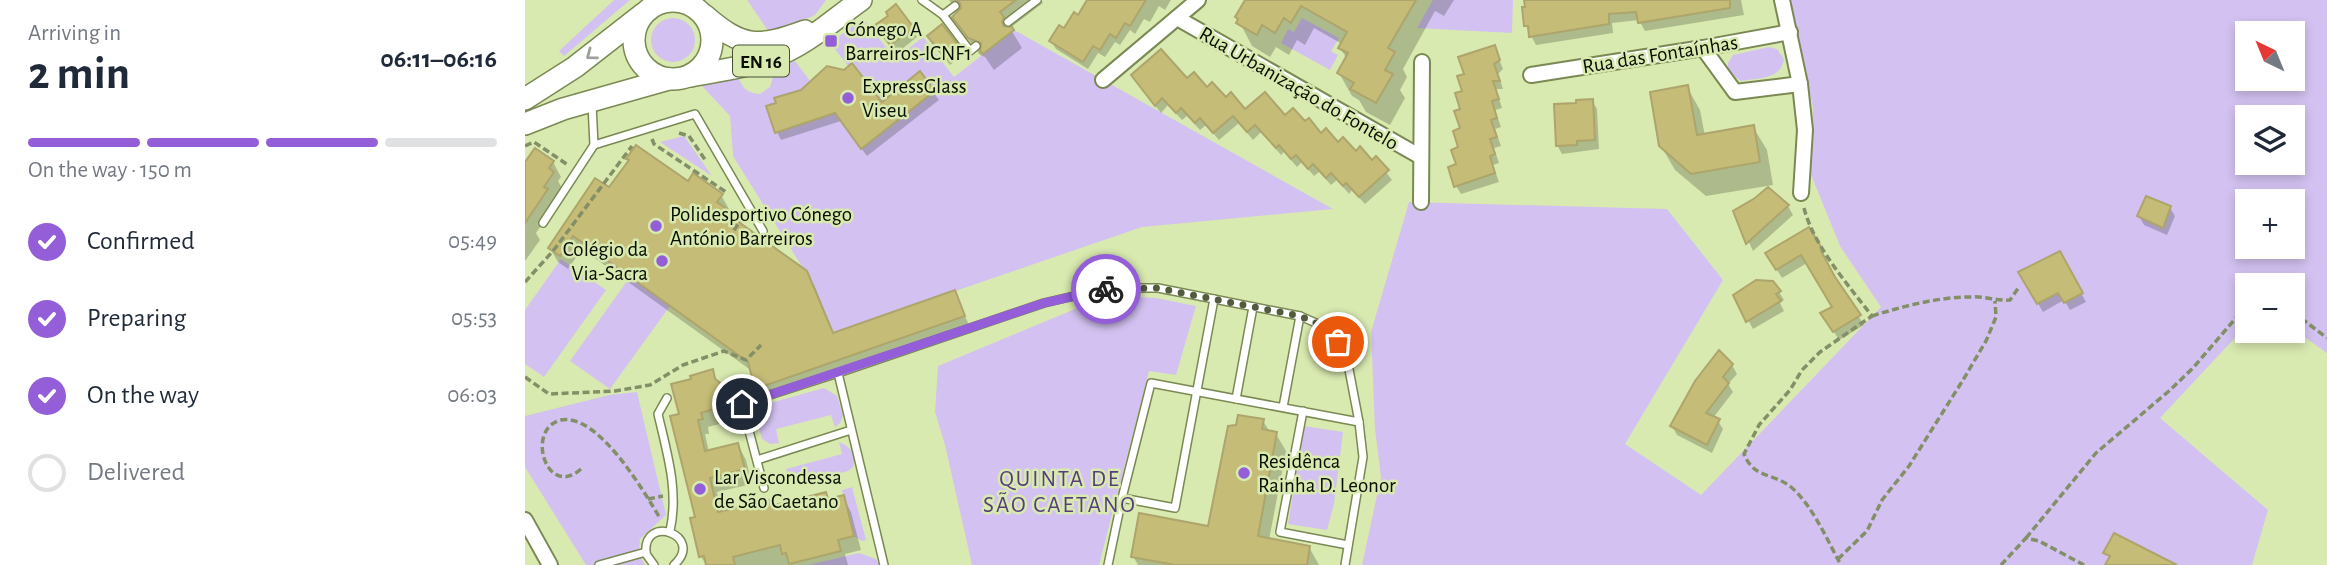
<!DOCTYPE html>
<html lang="en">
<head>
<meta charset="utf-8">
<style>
  body { margin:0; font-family:"Alegreya Sans",sans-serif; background:#f6f6f7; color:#1f2937; height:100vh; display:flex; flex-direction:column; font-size:26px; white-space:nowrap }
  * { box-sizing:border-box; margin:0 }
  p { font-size:23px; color:#747a83 }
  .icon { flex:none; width:38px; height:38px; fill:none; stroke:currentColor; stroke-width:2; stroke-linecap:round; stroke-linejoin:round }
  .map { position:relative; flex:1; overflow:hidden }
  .side { display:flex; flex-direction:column; background:#fff; width:525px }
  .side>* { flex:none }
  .needle { width:46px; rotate:317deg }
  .tools { position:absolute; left:1710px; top:21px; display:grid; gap:14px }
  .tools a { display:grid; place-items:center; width:70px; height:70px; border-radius:0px; background:#fff; box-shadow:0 4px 10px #0003; font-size:35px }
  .pin { position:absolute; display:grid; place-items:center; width:60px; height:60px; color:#fff; margin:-30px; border:4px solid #fff; border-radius:50%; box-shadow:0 2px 7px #0007 }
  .courier { position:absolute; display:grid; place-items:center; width:70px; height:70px; margin:-35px; border:5px solid #935ed7; border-radius:50%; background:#fff; color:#222; box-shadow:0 2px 9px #0007 }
  .headline em { font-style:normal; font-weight:700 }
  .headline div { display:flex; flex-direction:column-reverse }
  .headline { display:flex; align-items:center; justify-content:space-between; height:119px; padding:0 28px }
  h1 { font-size:46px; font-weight:700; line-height:52px }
  .bar { display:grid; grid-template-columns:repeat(4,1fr); gap:10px 7px; align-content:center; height:84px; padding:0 28px }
  .bar i { height:9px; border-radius:5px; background:#e0e1e3 }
  .bar .on { background:#935ed7 }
  .bar p { grid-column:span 4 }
  ol { padding:0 28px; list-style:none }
  li { display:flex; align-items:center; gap:21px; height:77px }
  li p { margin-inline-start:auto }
  li .icon { padding:7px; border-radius:50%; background:#935ed7; color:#fff; stroke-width:4 }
  li:last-child { color:#747a83 }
  li i { width:38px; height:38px; border:4px solid #e0e1e3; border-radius:50% }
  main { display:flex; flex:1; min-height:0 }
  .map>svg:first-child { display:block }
  .green { fill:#d3c2f1; fill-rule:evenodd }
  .shadow { fill:#0003 }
  .building { fill:#c5bc77; stroke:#ada56b; stroke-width:2 }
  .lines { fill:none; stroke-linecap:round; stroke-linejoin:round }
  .lane-casing { stroke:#7a8953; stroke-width:10 }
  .street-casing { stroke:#7a8953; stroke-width:18 }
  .primary-casing { stroke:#7a8953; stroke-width:24 }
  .path { stroke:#838f67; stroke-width:3.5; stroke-dasharray:7 3.5; stroke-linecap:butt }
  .lane { stroke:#fff; stroke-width:7 }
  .street { stroke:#fff; stroke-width:14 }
  .primary { stroke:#fff; stroke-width:21 }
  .oneway { stroke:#9d9f99 }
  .done { stroke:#525b3e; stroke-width:7; stroke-dasharray:0 12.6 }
  .route { stroke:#935ed7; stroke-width:9 }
  .poi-dot { fill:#935ed7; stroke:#d9eab0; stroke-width:2.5 }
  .labels { text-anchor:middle; stroke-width:5; stroke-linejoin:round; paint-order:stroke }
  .shield { fill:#d9eab0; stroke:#475035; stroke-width:2 }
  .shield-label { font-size:19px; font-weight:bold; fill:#090e00 }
  .poi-label { font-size:21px; fill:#090e00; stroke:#d9eab0; text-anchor:start }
  .street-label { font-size:21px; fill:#090e00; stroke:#d9eab0 }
  .neighbourhood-label { font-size:23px; letter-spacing:2px; fill:#573e7b; stroke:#d9eab0 }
</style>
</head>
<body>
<main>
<section class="side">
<div class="headline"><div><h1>2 min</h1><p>Arriving in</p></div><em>06:11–06:16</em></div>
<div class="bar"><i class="on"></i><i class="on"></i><i class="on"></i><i></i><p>On the way · 150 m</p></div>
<ol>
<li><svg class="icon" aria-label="check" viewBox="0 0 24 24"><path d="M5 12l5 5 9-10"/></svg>Confirmed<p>05:49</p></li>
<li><svg class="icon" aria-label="check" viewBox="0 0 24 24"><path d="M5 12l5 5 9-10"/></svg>Preparing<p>05:53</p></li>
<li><svg class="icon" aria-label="check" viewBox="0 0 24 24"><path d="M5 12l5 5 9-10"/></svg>On the way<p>06:03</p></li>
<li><i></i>Delivered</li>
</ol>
</section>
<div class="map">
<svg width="1802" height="565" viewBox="0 0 1802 565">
  <rect width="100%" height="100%" fill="#d9eab0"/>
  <g class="green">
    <polygon points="89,0 105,0 39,56 34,51"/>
    <polygon points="222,0 301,0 290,15 246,35"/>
    <polygon points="908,0 988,0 987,33 892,28"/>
    <path d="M1264,0H1802V353L1768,329V285H1722V325L1635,418L1743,510L1727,565H837L856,477L850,429L846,332L884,202L1142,209L1198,280L1100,444L1176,495L1356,307L1315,246L1285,172L1288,107ZM1722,33H1768V79H1722ZM1722,117H1768V163H1722ZM1722,201H1768V247H1722Z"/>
    <circle cx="148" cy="40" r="22"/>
    <path d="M338,18L370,59L398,37L429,77L489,30L808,209L617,227L308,333L286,281L208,156L205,116L177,86L213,76C217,88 222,93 235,94L245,87L251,67L270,61L336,148L372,121L328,63L323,66L305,43Z"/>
    <polygon points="777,18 814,38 806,51 813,55 805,70 756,43 763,29 769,32"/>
    <path d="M1244,47L1252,49L1259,59C1256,80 1233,78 1216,81L1203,72V63L1208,55Z"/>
    <polygon points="159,136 187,176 135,142"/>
    <polygon points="36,259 81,290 19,377 0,364 0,310"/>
    <polygon points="105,277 145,306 85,389 45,361"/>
    <polygon points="594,296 631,298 671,306 651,375 624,371 574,565 447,565 420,445 410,412 413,366 567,302"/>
    <polygon points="299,388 312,396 318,415 315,423 310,427 306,415 251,429 254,443 245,444 237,439 231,417 238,406 245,403"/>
    <polygon points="112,392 141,515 115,539 114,554 120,565 61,565 0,467 0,416 84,395"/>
    <polygon points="779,426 818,432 809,504 802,530 763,524"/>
    <path d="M314,442C326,447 332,454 328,467L323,471L266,486L261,469L317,454Z"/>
    <polygon points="327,487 341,540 337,541 329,536 317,490"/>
    <polygon points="334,553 351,559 355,565 283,565"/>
  </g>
  <g class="shadow">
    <polygon points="424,0 516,0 518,3 485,28 497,48 469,70 460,57 455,55 439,34 429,17 434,13"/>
    <polygon points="564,0 646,0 640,10 634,6 625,22 619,19 610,34 605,30 595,45 590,42 580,57 573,53 563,69 531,49 526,41 554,17"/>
    <polygon points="722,0 929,0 919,16 910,11 878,69 882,77 875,90 880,98 865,125 841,112 834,100 827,96 814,73 822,59 815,48 817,44 789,28 780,45 772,40 764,55 751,47 745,57 727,46 712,17"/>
    <polygon points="1001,0 1216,0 1219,15 1120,31 1114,20 1087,23 1088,33 1011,45 1001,26"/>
    <polygon points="387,29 392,37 372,53 357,34"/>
    <polygon points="410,45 432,47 437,55 425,65"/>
    <polygon points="969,47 978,69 973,74 978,89 971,89 977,108 970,110 976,127 970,129 976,146 969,148 974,163 968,165 974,182 936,194 931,186 941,75"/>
    <polygon points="395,74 414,100 342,156 316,121 256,140 252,132 277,91 357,104"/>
    <polygon points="608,76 662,81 720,111 760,117 780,124 796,135 847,162 851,159 867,180 840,204 827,190 824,194 812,180 806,185 794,172 789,176 777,162 772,167 759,152 756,155 736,132 728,140 714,123 694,140 681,125 675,130 662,116 657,120 643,105 636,113"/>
    <polygon points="1162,87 1175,110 1180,136 1228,127 1242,150 1248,185 1181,196 1150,170 1136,146"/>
    <polygon points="1067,101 1072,109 1074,149 1037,154 1032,145"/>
    <polygon points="0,162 28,162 36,177 33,181 37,188 28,201 30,205 11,233 15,240 0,261"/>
    <polygon points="163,184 196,195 204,209 203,212 212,219 216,226 281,272 290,287 309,334 430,292 446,330 239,402 231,388 227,371 57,249 43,269 33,262 25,248 84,189"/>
    <polygon points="1243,189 1263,206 1268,215 1228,251 1210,212"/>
    <polygon points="1645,208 1650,216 1642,235 1619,225 1614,216"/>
    <polygon points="1283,229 1302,259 1300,261 1311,280 1339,325 1314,340 1298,314 1309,307 1282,263 1257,278 1247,262"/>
    <polygon points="1534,254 1561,302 1545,310 1539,300 1518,312 1495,273"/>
    <polygon points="1254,292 1259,300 1255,303 1259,311 1228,329 1210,295"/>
    <polygon points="1207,365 1212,374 1203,384 1208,392 1188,418 1193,421 1198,429 1187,453 1152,435 1147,426"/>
    <polygon points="187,371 204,400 205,405 200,414 202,422 183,427 184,434 180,434 184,452 213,445 221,460 227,484 192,492 197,513 247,507 300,494 304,501 318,497 326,512 336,550 320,554 323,565 181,565 176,556 156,415"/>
    <polygon points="738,421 745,432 751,434 761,451 744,540 784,547 794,565 613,565 608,556 685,528"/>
  </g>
  <g class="building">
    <polygon points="430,0 491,0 475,12 479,17 477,22 479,26 487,27 489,30 458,54 455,51 456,43 443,38 427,17 436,8 435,3"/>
    <polygon points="562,0 621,0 605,26 600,23 591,38 585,34 575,50 568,46 558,62 524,41 534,25 539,28 549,12 553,15"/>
    <polygon points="720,0 891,0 863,48 870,52 860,70 868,74 851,103 825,89 829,83 812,73 823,53 813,48 822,32 776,6 766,23 759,18 750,33 737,25 732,35 711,23 713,19 710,17"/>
    <polygon points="999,0 1205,0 1205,8 1113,23 1111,12 1084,14 1084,24 1004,37 1003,26 999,26 997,7 1000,7"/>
    <polygon points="371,4 389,28 365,45 350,25 363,16 361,12"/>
    <polygon points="417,24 434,46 419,57 402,36"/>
    <polygon points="970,45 975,60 969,64 975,81 968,81 974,99 967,101 972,118 966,120 972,137 965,139 970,154 965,156 970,173 929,187 923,167 931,164 926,150 933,147 928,131 935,128 929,111 935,109 930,93 937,91 932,76 939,74 933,57"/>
    <polygon points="636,49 662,78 669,72 682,87 687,82 701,97 706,92 720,109 740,92 760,115 768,108 780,121 784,118 796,133 801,128 813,142 818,137 831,151 835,146 847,160 851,156 864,170 834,197 821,183 818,186 806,173 801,178 788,164 783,169 771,155 766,159 754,145 751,148 730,125 722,132 708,116 688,133 675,118 670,123 656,108 651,113 637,98 630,106 606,75"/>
    <polygon points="327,63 357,102 395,71 410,91 336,149 310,113 250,133 241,106 251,103 249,98 276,90 302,66 319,70"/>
    <polygon points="1163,85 1172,135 1229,125 1235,162 1166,174 1134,146 1125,92"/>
    <polygon points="1068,99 1070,140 1052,141 1052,145 1031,146 1029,104 1051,103 1051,100"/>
    <polygon points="111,145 163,181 168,173 198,194 192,202 213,217 211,220 282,271 308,333 430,290 440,316 230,389 223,362 48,236 35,256 23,248 70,178 84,187 104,160 101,159"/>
    <polygon points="10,148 29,161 24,168 29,172 19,187 23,189 0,223 0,162"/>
    <polygon points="1243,187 1264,205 1221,244 1208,211 1230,198"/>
    <polygon points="1621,196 1646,206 1638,228 1612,216"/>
    <polygon points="1284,227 1298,250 1296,251 1310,277 1336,315 1308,332 1295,313 1307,307 1276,255 1251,270 1240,253"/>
    <polygon points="1535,251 1558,293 1539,303 1533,293 1512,304 1493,272"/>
    <polygon points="1231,280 1248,281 1256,291 1251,294 1256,301 1221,322 1208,295"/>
    <polygon points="1194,350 1208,364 1198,377 1204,383 1181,413 1195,419 1182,445 1145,426 1170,381"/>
    <polygon points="188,369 190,379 197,384 198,390 193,399 195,407 176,413 178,419 173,420 180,451 213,443 220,469 185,478 193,512 244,500 246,506 301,492 303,499 319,495 329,536 313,540 316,551 264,564 261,553 257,554 255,545 208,557 210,565 181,565 179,556 174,557 165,518 170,517 145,416 154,414 146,384 166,379 165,376"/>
    <polygon points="713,415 739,419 737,429 752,432 733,536 785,546 782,565 650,565 606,557 614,513 683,526 703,426 711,425"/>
    <polygon points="1589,533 1652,565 1580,565 1585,556 1578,553"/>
  </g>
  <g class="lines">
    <g class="lane-casing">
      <g id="lane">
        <polyline points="397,0 418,15 430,6"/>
        <polyline points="418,15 445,51 451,46"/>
        <polyline points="483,22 512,0"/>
        <polyline points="67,104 69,145 170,114 238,231"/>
        <polyline points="18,223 69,145"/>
        <path d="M142,398L133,414C142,453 154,491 145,531"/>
        <polyline points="711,399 728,307"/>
        <polyline points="758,407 775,316"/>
        <polyline points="778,411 755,532 823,545"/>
        <polyline points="232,460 326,430"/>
        <polyline points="239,488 217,404 313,373"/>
        <polyline points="597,498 650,508 689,299"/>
        <polyline points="74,565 121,552"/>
        <path d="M129,565L121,554C117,512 181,536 149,565"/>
        <polyline points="359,565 313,373 519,303 583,288 633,288 775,316 800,327 822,359 834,422 838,457 820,565"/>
        <polyline points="583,565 597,498 626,383 834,422"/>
      </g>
    </g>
    <g class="street-casing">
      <g id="street">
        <polyline points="1257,0 1275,84 1280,130 1276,193"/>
        <polyline points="652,18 896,157"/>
        <polyline points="1178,48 1210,92 1275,84"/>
        <polyline points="1006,75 1178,48 1265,32"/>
        <polyline points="578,80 673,0"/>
        <polyline points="896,202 897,62"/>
        <polyline points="0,520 25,565"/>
      </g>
    </g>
    <g class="primary-casing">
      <g id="primary">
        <circle cx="148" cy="40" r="39"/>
        <path d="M179,15C218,49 233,48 280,31"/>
        <path d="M166,76C197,70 231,66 260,52C288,39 312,17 336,0"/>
        <polyline points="0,99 50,67 118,14"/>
        <polyline points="0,124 38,109 144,79"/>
      </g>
    </g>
    <g class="path">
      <polyline points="154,133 164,136 181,161"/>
      <polyline points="127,139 129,144 201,192"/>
      <polyline points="0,146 9,142 43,165"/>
      <path d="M1279,208C1288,245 1324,286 1347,316L1295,352L1277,370L1265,390L1234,425L1219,454C1229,479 1247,472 1266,487C1288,506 1302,540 1316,565"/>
      <polyline points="203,239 218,217"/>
      <polyline points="0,282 28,251 107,146"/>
      <polyline points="1768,312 1802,338"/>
      <path d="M1347,316C1379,306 1413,297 1446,297C1459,296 1471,301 1485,300L1494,287"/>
      <polyline points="0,377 24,394 90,391 125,385 158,365 199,351 221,360 236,345"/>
      <path d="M56,469C21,500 0,428 36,420C73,413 118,490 135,518"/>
      <polyline points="123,499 138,496"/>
      <polyline points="1501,538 1571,453 1644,391 1668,368 1722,305"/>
      <polyline points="1313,559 1342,531 1357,500 1384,466 1438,380 1461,341 1471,317 1470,301"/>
      <polyline points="1476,565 1501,538 1514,541 1559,565"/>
    </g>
    <use href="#lane" class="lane"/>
    <use href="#street" class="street"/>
    <use href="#primary" class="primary"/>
  </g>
  <defs><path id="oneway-chevron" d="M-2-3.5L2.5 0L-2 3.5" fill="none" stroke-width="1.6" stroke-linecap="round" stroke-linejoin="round" transform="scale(1.75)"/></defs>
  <use class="oneway" href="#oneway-chevron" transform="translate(66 55) rotate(143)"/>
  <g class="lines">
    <polyline class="done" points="581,289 632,288 775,316 800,327 813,342"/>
    <polyline class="route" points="217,404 519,303 581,289"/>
  </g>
  <g class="poi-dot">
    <rect x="299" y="34" width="14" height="14" rx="3.5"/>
    <circle cx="323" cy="98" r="7"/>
    <circle cx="131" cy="226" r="7"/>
    <circle cx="137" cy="261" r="7"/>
    <circle cx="719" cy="473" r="7"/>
    <circle cx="175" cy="489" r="7"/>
  </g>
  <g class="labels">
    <rect class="shield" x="208" y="45.5" width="56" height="31" rx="5"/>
    <g class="shield-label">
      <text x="236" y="68">EN 16</text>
    </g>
    <g class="poi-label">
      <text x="320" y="36">Cónego A<tspan x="320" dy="24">Barreiros-ICNF1</tspan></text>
      <text x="337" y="93">ExpressGlass<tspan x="337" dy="24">Viseu</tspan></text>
      <text x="145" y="221">Polidesportivo Cónego<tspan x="145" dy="24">António Barreiros</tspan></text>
      <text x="123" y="256" text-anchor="end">Colégio da<tspan x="123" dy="24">Via-Sacra</tspan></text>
      <text x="733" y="468">Residênca<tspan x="733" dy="24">Rainha D. Leonor</tspan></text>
      <text x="189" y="484">Lar Viscondessa<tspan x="189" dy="24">de São Caetano</tspan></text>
    </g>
    <g class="street-label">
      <text transform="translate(1135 54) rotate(-9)" y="7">Rua das Fontaínhas</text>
      <text transform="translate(774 88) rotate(30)" y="7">Rua Urbanização do Fontelo</text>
    </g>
    <g class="neighbourhood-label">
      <text x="535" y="486">QUINTA DE<tspan x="535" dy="26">SÃO CAETANO</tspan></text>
    </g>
  </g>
</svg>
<div class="tools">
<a><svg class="needle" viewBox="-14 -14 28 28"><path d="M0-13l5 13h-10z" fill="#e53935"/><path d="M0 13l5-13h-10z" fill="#747a83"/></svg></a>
<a><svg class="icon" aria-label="layers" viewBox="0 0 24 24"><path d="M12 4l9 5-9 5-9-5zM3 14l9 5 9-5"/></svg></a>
<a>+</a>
<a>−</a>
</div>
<div class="pin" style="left:813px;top:342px;background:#ea580c"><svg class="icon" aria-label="bag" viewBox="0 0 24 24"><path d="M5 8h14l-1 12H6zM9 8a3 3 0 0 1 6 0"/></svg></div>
<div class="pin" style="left:217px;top:404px;background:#1f2937"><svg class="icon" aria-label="home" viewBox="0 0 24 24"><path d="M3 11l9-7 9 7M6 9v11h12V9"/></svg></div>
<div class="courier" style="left:581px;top:289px"><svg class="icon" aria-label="bike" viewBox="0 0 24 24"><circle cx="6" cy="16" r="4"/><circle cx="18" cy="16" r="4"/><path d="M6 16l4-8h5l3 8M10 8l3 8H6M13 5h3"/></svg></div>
</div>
</main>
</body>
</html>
